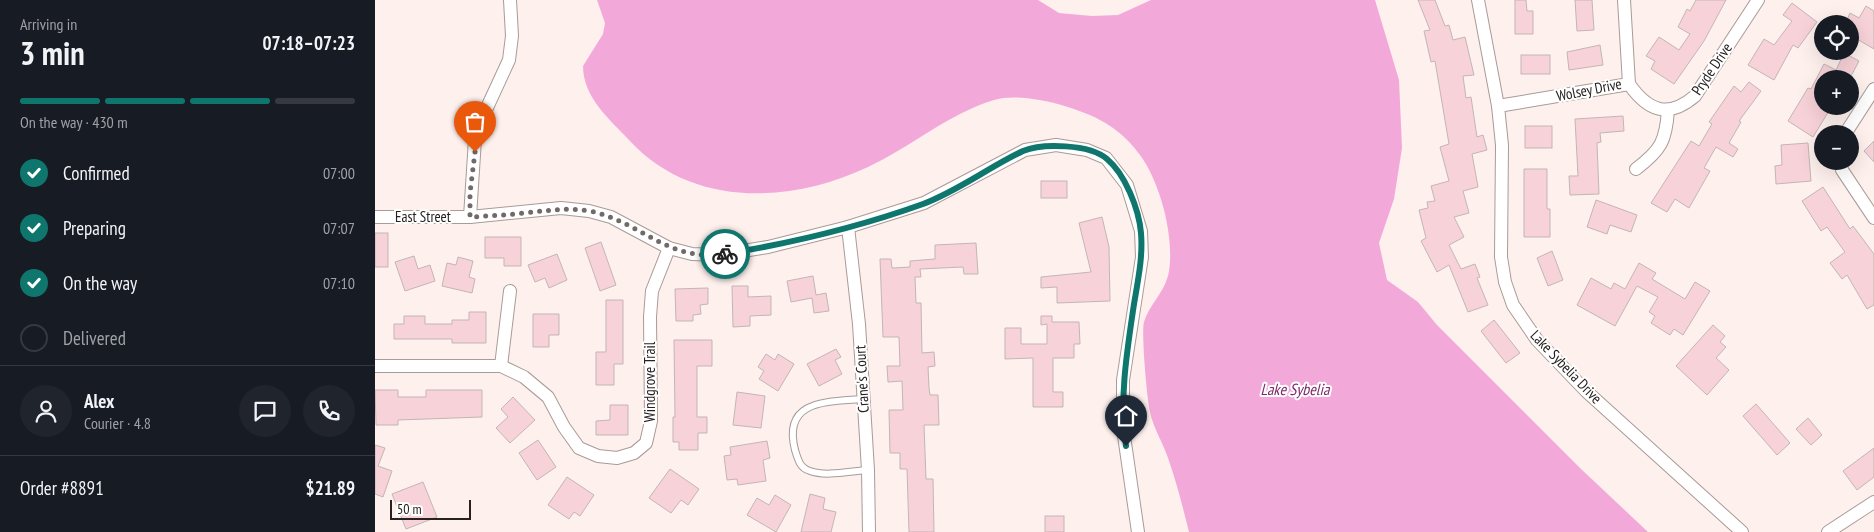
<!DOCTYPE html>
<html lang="en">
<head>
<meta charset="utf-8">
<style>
  body { margin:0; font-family:"PT Sans Narrow",sans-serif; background:#20242c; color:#f1f3f6; height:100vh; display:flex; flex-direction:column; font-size:19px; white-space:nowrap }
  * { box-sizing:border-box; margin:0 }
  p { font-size:16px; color:#9ea1a6 }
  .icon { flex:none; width:28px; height:28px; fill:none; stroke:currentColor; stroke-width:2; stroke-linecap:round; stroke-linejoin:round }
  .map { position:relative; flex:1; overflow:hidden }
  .panel { display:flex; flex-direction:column; background:#171b24; width:375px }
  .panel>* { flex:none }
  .fabs { position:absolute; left:1439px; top:15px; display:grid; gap:10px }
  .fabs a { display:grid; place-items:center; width:45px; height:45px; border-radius:50%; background:#171b24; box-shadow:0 5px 20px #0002; font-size:25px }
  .scale { position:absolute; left:15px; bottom:12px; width:81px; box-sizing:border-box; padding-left:5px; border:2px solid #272220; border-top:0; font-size:14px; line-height:18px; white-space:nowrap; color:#272220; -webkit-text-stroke:4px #fff; paint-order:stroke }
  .pin { position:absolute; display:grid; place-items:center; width:42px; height:42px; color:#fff; margin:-51px -21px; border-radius:50% 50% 50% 0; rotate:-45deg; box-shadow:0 0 5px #0007 }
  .pin .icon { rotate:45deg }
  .courier { position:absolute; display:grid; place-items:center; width:50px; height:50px; margin:-25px; border:4px solid #0f766e; border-radius:50%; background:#fff; color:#222; box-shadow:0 1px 6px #0007 }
  .overview em { font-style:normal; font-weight:700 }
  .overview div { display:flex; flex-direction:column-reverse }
  .overview { display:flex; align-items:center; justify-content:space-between; height:85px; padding:0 20px }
  h1 { font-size:32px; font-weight:700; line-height:38px }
  .bar { display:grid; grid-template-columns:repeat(4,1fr); gap:8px 5px; align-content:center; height:60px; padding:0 20px }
  .bar i { height:6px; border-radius:4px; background:#363941 }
  .bar .selected { background:#0f766e }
  .bar p { grid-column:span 4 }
  .line { display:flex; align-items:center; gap:12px; padding:0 20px; border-top:1px solid #363941 }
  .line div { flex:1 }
  .round { display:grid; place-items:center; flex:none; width:52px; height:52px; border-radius:26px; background:#20242c }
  ol { padding:0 20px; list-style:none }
  li { display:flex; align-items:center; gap:15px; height:55px }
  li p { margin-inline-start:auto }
  li .icon { padding:5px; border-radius:50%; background:#0f766e; color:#fff; stroke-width:4 }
  li:last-child { color:#9ea1a6 }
  li i { width:28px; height:28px; border:2px solid #363941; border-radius:50% }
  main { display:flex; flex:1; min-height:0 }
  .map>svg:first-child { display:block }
  .water { fill:#f2a9da }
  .building { fill:#f7d2d8; stroke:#c3b5b7 }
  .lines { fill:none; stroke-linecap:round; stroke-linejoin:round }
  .service-casing { stroke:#a89b98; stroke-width:8 }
  .minor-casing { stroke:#a89b98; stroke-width:14 }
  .service { stroke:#fff; stroke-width:6 }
  .minor { stroke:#fff; stroke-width:12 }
  .done { stroke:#726a68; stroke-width:5; stroke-dasharray:0 9 }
  .route { stroke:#0f766e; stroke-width:6 }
  .labels { text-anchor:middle; stroke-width:4; stroke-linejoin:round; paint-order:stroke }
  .street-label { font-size:15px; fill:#272220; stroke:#fff }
  .water-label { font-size:16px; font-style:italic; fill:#7c2a67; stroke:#fff }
</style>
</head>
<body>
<main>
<section class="panel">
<div class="overview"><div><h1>3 min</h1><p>Arriving in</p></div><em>07:18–07:23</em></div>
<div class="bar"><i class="selected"></i><i class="selected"></i><i class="selected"></i><i></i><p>On the way · 430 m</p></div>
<ol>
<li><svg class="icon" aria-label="check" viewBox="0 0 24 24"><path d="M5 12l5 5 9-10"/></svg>Confirmed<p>07:00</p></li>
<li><svg class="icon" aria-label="check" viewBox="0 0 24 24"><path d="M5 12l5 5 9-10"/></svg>Preparing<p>07:07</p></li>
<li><svg class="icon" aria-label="check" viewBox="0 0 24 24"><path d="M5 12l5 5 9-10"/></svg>On the way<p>07:10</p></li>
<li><i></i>Delivered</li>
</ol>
<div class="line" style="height:90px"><a class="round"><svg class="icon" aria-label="person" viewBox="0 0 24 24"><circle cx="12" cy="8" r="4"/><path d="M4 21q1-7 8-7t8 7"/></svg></a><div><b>Alex</b><p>Courier · 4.8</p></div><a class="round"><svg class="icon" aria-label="chat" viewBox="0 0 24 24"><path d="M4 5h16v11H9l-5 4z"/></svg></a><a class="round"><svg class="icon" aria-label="phone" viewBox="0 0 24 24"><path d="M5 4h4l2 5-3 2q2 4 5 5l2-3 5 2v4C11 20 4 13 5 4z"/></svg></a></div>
<div class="line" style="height:65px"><div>Order #8891</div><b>$21.89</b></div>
</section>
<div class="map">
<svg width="1499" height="532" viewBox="0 0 1499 532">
  <rect width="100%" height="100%" fill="#fef0ed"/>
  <path class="water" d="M222,0H663L684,13L717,16L743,15L776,0H1000L1024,80L1027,148L1019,199L1004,243L1012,280L1043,302L1062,325L1205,468L1273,532H814C808,508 802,484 794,461C789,444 778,428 775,412C772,400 766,331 769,322C774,305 788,294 793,276C801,242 786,183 765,155C757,144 746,133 735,126C709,108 648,91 619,100C573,114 536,147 493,167C415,204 316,208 254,140C234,119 208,97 208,66L228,34L230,23Z"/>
  <g class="building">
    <polygon points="1043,0 1060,0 1070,26 1074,25 1078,40 1090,37 1099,75 1088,76 1091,98 1096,97 1102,137 1108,135 1112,150 1097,154 1103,187 1088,191 1094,213 1079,217 1089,237 1074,245 1086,269 1100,264 1105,277 1102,278 1113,305 1093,312 1074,265 1062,272 1046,241 1051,238 1044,210 1053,208 1052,202 1060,201 1056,186 1074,181 1065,147 1074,144 1060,61 1056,62 1049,31 1055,30"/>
    <polygon points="1140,0 1151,0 1152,11 1158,11 1158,34 1140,34"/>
    <polygon points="1200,0 1217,0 1219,30 1202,31"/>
    <polygon points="1321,0 1351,0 1329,41 1299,84 1276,69 1280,61 1271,56 1284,37 1304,50 1315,34 1303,27 1312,9 1315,11"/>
    <polygon points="1417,3 1442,22 1423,48 1418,45 1399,80 1373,65 1389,39 1399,45 1417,21 1408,15"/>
    <polygon points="1491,6 1499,11 1499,49 1475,35 1475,24 1470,24 1475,13 1484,18"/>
    <polygon points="1225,45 1228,65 1194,70 1192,52"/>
    <polygon points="1469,53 1484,61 1475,78 1478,79 1448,79 1448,106 1457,106 1438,137 1413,121 1433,88 1436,89 1449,64 1461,70"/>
    <rect x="1146" y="55" width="29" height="19"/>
    <polygon points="1374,82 1386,91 1364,121 1366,122 1354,143 1363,149 1358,157 1341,147 1329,168 1335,171 1314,208 1300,199 1292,212 1276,203 1316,141 1324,146 1337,124 1334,122 1359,86 1366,92"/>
    <polygon points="1248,116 1249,131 1225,133 1226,142 1222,143 1224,194 1195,195 1194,176 1203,176 1200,119"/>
    <rect x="1150" y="126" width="27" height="22"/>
    <polygon points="1499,141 1499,162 1489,151"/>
    <polygon points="1433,143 1436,181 1401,184 1400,166 1407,165 1406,145"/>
    <polygon points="1149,169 1172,169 1172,209 1175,209 1175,237 1149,237"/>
    <rect x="666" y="181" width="26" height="17"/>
    <polygon points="1448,187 1475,229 1478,226 1499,254 1499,305 1492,309 1472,275 1467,279 1455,263 1470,252 1452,227 1446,231 1427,201"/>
    <polygon points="1221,200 1262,215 1256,232 1235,225 1232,234 1212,227"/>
    <polygon points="727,217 734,247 735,301 682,303 682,287 666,288 666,277 716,272 704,223"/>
    <rect x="0" y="233" width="13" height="34"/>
    <polygon points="110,237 146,237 146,266 129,266 129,258 110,258"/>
    <polygon points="226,242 241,285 225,291 210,248"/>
    <polygon points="601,243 603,274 589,274 588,267 545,269 546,277 540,277 541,303 546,303 547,353 559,352 560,366 553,367 554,388 555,395 563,395 564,425 549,425 551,479 558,479 559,532 534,532 532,469 525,469 525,453 515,453 514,410 528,410 527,381 513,382 512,366 525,366 524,337 508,337 505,259 516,259 517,268 535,267 535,261 560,259 560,245"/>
    <polygon points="1177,251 1188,280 1173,286 1162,258"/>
    <polygon points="182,254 192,280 174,288 170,278 160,282 153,265"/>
    <polygon points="39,256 43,269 55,265 60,281 30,291 20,262"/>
    <polygon points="83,257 98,261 94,277 100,279 97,293 67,286 72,263 81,265"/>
    <polygon points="1264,263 1281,273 1277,279 1310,299 1320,282 1335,291 1308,335 1299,329 1295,335 1276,323 1280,316 1274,312 1283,297 1262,286 1240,326 1202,305 1216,278 1236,289 1239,283 1250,289"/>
    <polygon points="438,276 441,295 451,293 454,311 439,313 437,298 416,302 412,281"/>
    <polygon points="357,286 373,286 373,297 396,296 396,315 375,316 375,326 358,327"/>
    <polygon points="333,288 333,304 325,305 326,314 318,315 318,321 301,321 300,289"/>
    <polygon points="231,300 248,300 248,364 239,364 239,385 221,385 221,352 231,352"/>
    <polygon points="94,312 111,312 111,343 77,343 77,339 19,339 19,324 29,324 29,316 50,316 50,324 77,324 77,320 94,320"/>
    <polygon points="158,314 184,314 184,335 174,335 174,347 158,347"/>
    <polygon points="666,316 677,316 677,322 704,322 705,344 699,344 699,358 678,358 678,392 688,392 688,407 658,407 658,358 630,359 630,328 646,328 646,344 672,344 672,324 666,325"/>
    <polygon points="1119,320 1145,353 1131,363 1106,331"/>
    <polygon points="1338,325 1350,336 1345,342 1351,347 1341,358 1354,370 1332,395 1301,366"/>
    <polygon points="299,340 337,340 337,366 322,366 322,417 332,417 332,433 323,433 323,450 304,450 304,442 298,442 298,417 300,417"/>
    <polygon points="461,349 466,357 460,360 467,374 444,386 432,364"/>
    <polygon points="391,354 400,360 403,354 419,364 403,391 384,379 389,371 383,367"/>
    <polygon points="0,390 23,390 23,397 51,397 51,390 107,390 107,417 23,420 23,425 1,425"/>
    <polygon points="362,392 390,396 386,428 358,425"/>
    <polygon points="138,397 160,420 135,443 121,428 133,417 126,409"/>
    <polygon points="1381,404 1415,443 1402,455 1368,416"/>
    <polygon points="235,405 253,405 253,435 221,435 221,421 235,420"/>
    <polygon points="1433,418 1447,435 1436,445 1421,429"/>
    <polygon points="163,440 181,467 162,480 144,453"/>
    <polygon points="392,441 395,458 388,460 391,481 363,485 362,479 352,480 349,456 356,455 355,447"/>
    <polygon points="0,445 10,448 3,466 17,471 8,497 0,494"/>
    <polygon points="1499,448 1499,477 1482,490 1468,471"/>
    <polygon points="295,469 324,489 313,505 306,500 296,513 274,498"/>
    <polygon points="192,477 219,495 205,516 199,512 194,519 173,505"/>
    <polygon points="48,482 62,517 31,529 17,494"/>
    <polygon points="435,494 450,498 448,509 461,512 456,532 426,532"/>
    <polygon points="400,495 416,505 401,532 372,515 382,498 394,505"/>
    <rect x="670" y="516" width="19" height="16"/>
  </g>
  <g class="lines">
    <g class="service-casing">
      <path id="service" d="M488,399C453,402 407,399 420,450C423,460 425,468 435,471C451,477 476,471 493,470"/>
    </g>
    <g class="minor-casing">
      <g id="minor">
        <polyline points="1103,0 1123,106 1127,145 1126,257 1130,282 1138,305 1162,340 1211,391 1367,532"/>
        <polyline points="1249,0 1254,84"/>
        <path d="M1254,84C1273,111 1293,119 1320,96L1383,0"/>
        <polyline points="1123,106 1254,84"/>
        <polyline points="1470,134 1499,89"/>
        <polyline points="1465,161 1467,170 1499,218"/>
        <path d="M1261,169C1286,150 1291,141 1293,110"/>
        <polyline points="0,217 95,217 186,208 214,211 236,217 294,248 317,254 343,255 393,247 473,227 549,203 650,150 681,145 712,150 731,158 752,185 766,231 767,257 748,380 748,429 763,532"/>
        <polyline points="95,217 100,139 104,125 134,60 137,36 135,0"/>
        <polyline points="473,227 484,324 493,470 494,532"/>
        <polyline points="0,366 126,366 149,377 173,397 189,427 204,448 223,456 242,458 259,453 271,443 276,421 275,317 277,291 294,248"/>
        <polyline points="126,366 135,291"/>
        <polyline points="1453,532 1499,502"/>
      </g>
    </g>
    <use href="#service" class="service"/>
    <use href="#minor" class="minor"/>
  </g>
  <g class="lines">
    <path class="done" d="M100,152L95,193V217C113,216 131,215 149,213C171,211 191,207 214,211C264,220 293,263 350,254"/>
    <path class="route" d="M350,254C417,243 484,227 548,204C583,191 614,167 648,151C667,143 715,144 732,159C750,174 764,209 766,233C768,257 763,280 759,304C752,351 744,399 751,446"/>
  </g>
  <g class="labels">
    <g class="street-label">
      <text transform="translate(1337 69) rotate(-56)" y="5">Pryde Drive</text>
      <text transform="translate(1214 90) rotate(-11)" y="5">Wolsey Drive</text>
      <text x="48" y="222">East Street</text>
      <text transform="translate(1191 367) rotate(46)" y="5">Lake Sybelia Drive</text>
      <text transform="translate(487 379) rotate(-93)" y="5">Crane's Court</text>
      <text transform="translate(275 382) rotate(-90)" y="5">Windgrove Trail</text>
    </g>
    <g class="water-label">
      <text x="920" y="395">Lake Sybelia</text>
    </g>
  </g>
</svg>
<div class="fabs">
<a><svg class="icon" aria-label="locate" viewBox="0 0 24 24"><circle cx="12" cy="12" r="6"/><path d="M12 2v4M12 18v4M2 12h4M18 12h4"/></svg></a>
<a>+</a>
<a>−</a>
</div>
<div class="scale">50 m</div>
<div class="pin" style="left:100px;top:152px;background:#ea580c"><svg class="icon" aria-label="bag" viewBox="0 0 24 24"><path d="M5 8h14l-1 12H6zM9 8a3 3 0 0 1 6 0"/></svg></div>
<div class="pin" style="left:751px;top:446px;background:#1f2937"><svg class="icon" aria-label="home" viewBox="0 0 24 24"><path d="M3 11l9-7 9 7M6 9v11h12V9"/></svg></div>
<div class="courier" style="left:350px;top:254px"><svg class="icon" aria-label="bike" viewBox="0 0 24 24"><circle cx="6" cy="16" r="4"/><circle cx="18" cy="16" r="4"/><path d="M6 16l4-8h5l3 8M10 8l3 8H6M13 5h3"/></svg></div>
</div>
</main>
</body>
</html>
